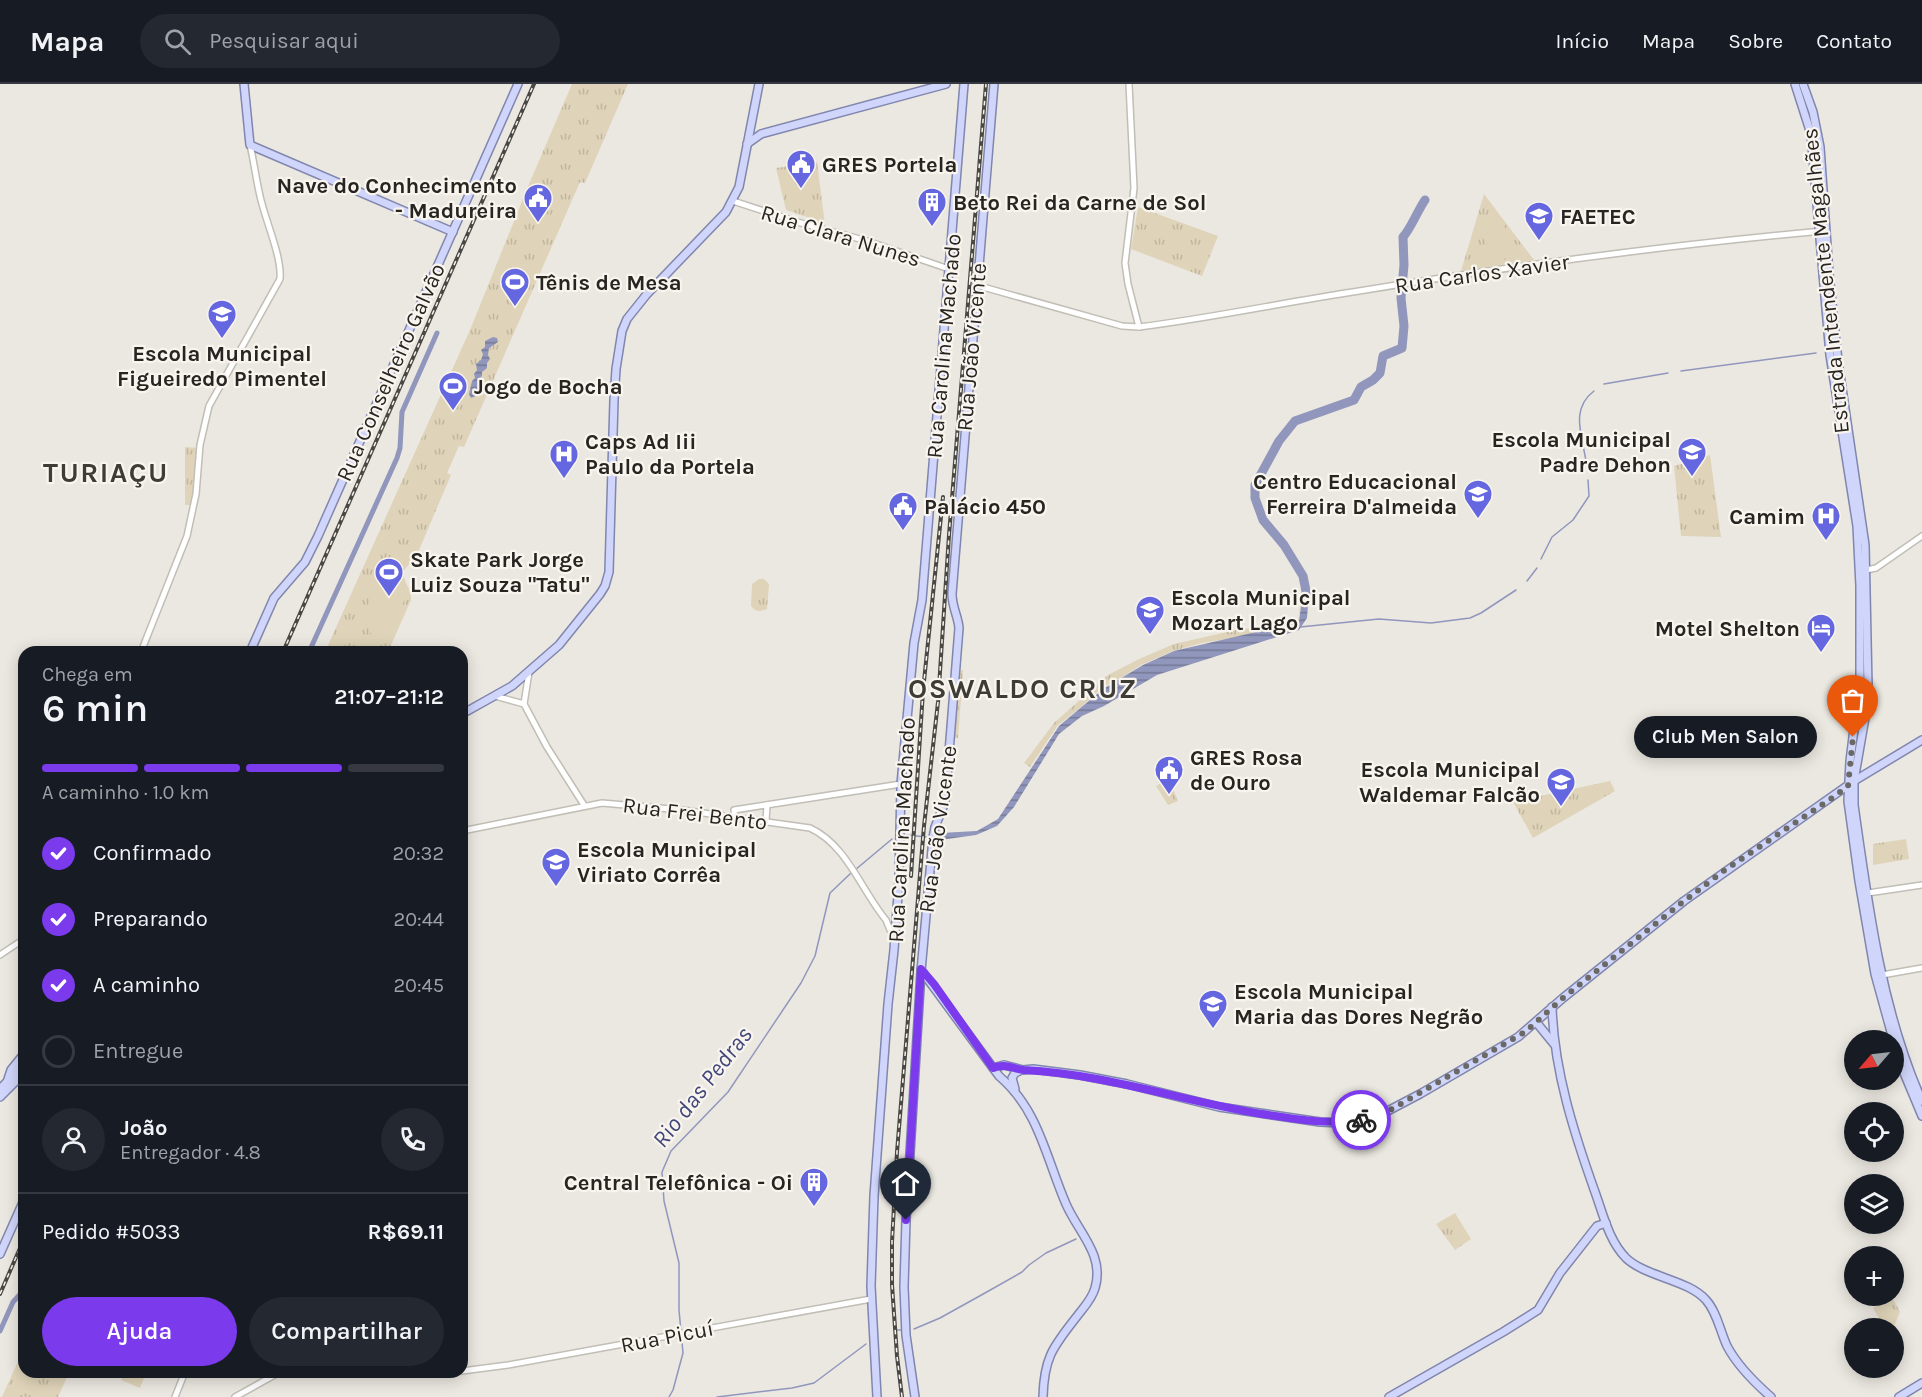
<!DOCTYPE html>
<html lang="pt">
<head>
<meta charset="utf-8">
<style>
  body { margin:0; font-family:Karla,sans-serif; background:#242831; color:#f1f3f6; height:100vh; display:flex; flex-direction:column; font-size:22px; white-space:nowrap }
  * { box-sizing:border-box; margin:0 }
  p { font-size:20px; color:#9ea1a6 }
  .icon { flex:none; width:33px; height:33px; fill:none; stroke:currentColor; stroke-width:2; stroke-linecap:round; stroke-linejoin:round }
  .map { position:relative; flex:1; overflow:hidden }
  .sheet { position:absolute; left:18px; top:562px; width:450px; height:732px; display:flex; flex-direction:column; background:#171b24; border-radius:18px; box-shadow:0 3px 15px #0003 }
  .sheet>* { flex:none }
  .needle { width:39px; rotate:242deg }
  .controls { position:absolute; left:1844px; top:946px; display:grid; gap:12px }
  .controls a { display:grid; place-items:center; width:60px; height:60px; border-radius:50%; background:#171b24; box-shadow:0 3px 15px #0003; font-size:30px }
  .pin { position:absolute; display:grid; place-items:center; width:51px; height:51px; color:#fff; margin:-62px -26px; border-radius:50% 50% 50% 0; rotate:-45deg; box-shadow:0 0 6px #0007 }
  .pin .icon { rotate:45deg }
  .courier { position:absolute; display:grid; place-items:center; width:60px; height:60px; margin:-30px; border:4px solid #7c3aed; border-radius:50%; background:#fff; color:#222; box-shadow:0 2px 8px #0007 }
  .bubble { position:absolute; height:42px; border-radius:21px; background:#171b24; box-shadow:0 3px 15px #0003; font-size:20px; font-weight:600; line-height:42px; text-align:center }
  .summary em { font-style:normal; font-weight:600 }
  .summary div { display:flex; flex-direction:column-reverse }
  .summary { display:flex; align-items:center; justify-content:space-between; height:102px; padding:0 24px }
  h1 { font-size:39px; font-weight:600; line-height:45px }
  .bar { display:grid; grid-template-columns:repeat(4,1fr); gap:9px 6px; align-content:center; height:72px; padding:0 24px }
  .bar i { height:8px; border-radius:4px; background:#363941 }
  .bar .active { background:#7c3aed }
  .bar p { grid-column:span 4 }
  .line { display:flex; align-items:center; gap:15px; padding:0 24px; border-top:2px solid #363941 }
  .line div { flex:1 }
  .round { display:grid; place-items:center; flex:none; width:63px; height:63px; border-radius:32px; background:#242831 }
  ol { padding:0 24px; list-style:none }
  li { display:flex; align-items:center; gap:18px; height:66px }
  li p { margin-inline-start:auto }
  li .icon { padding:6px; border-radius:50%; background:#7c3aed; color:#fff; stroke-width:4 }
  li:last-child { color:#9ea1a6 }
  li i { width:33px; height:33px; border:3px solid #363941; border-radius:50% }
  .action { display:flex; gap:12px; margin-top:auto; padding:12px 24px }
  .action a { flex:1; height:69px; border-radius:36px; background:#7c3aed; color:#fff; font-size:24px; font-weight:600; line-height:69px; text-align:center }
  .action a+a { background:#242831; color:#f1f3f6 }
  header { display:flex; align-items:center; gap:36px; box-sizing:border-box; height:84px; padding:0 30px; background:#171b24; border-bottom:2px solid #363941 }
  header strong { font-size:28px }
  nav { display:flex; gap:33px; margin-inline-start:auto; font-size:21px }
  .search { width:420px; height:54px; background:#242831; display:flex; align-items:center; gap:15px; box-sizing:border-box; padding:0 21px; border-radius:33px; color:#9ea1a6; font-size:22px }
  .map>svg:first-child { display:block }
  .park { fill:url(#park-tufts) }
  .pitch { fill:#dfd4b9 }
  .water { fill:url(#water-rules) }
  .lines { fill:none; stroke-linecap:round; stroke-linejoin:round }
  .stream { stroke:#9196bc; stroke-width:1.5 }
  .canal { stroke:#9196bc; stroke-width:5 }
  .river { stroke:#9196bc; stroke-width:9 }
  .minor-casing { stroke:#c1beb6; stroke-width:8 }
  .major-casing { stroke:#8086ad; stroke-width:10 }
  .minor { stroke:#fff; stroke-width:5 }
  .major { stroke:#d0d6fb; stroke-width:7 }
  .rail-casing { stroke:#494844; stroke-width:4 }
  .rail { stroke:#f9f5ee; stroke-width:1.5; stroke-dasharray:4.5; stroke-linecap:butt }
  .done { stroke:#6b6965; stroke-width:6; stroke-dasharray:0 10.8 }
  .route { stroke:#7c3aed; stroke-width:8 }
  .labels { text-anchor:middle; stroke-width:4.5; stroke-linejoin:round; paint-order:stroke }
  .poi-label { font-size:22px; font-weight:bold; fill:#262522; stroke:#f9f5ee; text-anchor:start }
  .street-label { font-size:22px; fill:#262522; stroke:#f9f5ee }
  .water-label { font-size:24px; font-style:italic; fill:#43487c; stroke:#f9f5ee }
  .district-label { font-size:28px; font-weight:bold; letter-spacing:1.5px; fill:#3e3c36; stroke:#f9f5ee }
</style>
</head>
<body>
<header>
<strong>Mapa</strong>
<div class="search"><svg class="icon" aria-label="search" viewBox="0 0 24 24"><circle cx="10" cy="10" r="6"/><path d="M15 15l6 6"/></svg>Pesquisar aqui</div>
<nav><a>Início</a><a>Mapa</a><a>Sobre</a><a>Contato</a></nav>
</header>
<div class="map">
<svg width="1922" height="1313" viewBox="0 0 1922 1313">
  <defs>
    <pattern id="park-tufts" width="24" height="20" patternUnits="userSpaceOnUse" patternTransform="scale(1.5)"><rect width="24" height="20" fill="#dfd4b9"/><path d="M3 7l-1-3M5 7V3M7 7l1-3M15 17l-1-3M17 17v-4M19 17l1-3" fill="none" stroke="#bfb69f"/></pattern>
    <pattern id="water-rules" width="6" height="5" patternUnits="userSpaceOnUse" patternTransform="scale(1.5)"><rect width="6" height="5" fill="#9196bc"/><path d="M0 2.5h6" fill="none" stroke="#767a98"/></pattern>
  </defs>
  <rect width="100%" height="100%" fill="#ebe8e1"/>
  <g class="park">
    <path d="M572,0H628L585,99L580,98L464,363L459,362L447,389L451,391L416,473L403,487C403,499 412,504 411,516L388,568H325L470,246L529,100Z"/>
    <polygon points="817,78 825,141 810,136 810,134 786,126 776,84"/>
    <polygon points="1484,110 1534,176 1461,187"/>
    <polygon points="1138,123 1218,152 1202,192 1131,165"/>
    <polygon points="185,363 199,364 196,400 191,421 185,421"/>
    <polygon points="1710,371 1721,453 1681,452 1674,382"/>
    <path d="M759,495H764L769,500L767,525C760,528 755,528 751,522L752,500Z"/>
    <polygon points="1301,508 1305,508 1306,518 1298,542 1264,552 1232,554 1202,559 1173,567 1141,581 1121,594 1103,603 1081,623 1058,641 1030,683 1024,679 1054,639 1108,591 1139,575 1174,560 1240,545 1276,543 1293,539 1299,534"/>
    <polygon points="959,586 963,586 958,654 953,654"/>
    <polygon points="1610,697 1615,707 1533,754 1513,718"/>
    <polygon points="1164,698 1170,698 1178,717 1168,721 1156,702"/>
    <polygon points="1906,755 1909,775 1873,781 1873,760"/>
    <polygon points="1455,1129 1471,1155 1455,1166 1436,1140"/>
    <polygon points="1892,1213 1900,1228 1893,1245 1885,1245 1873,1224"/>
    <polygon points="24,1258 24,1288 69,1289 58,1313 2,1313 20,1273"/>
  </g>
  <g class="pitch">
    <polygon points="1499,133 1518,167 1497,179 1478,145"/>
    <polygon points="401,468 405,469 407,472 409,471 410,473 400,481 397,487 405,514 390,552 379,556 372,553 369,544 363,544 361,540 366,524 377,506 381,491 393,482 397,471"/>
    <polygon points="124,1289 124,1288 146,1289 140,1304 121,1296"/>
  </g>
  <g class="water">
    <polygon points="493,253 497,254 498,258 489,264 488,271 490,275 487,279 487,284 482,288 482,292 479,295 479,305 476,312 471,314 469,310 472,297 475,294 474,290 477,286 476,280 481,276 483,270 481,266 485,263 485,257"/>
    <polygon points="1309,507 1307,534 1299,546 1157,591 1104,622 1082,632 1059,650 1014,723 997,742 976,751 940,756 940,749 977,747 998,735 1059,642 1103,605 1143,581 1174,567 1299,538 1303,508"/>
  </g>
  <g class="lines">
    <g class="stream">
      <polyline points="1681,287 1816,269"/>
      <polyline points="1604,300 1668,289"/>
      <path d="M1586,377C1582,351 1570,325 1594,307"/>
      <polyline points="1541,475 1552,453 1573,436 1589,412 1588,396"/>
      <polyline points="1527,497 1537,484"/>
      <polyline points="1300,543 1379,535 1431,539 1470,534 1481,529 1516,506"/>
      <polyline points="907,751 926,753"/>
      <polyline points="855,786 892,755"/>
      <polyline points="914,1245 940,1234 985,1209 1022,1188 1029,1181 1046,1169 1076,1155"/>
      <polyline points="896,1246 901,1246"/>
      <polyline points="669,1313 673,1306 683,1269 679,1226 679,1179 664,1117 662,1088 671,1067 728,1008 801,899 815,872 830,809 851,789"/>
      <polyline points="717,1313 792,1304 814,1299 866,1260"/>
    </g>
    <g class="canal">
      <polyline points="309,568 397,374 400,364 402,328 437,249"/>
      <polyline points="0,1247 13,1218 24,1206"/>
    </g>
    <path class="river" d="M1308,517L1303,492L1284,461L1263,436L1255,414V401L1279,357L1295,337L1354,316L1361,303L1373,296L1380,289L1383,272L1402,264L1404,242L1401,214L1404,181L1403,153C1410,146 1418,126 1425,116"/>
    <g class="minor-casing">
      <g id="minor">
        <polyline points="1129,0 1134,104 1125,179 1128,200 1139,243"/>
        <polyline points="733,117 801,139 867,157 949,185"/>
        <path d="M976,201L1122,242L1139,243C1212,234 1285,218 1359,207C1512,182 1668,161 1823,147"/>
        <polyline points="1866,486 1876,484 1922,452"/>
        <path d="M141,568L187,452L196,410L200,361L209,322L280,195C282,172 265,136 260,112C256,95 254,78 250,61"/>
        <polyline points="529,588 524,620 547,663 584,721"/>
        <polyline points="495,612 524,620"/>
        <polyline points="735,734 734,726 901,700"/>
        <polyline points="766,737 767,721"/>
        <path d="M462,747L602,719L682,726L810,744C847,761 861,806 886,836L890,846L895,848"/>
        <polyline points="1868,809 1922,801"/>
        <polyline points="0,871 24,855"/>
        <polyline points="1882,891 1922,884"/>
        <polyline points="462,1287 508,1281 871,1215"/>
        <polyline points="175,1313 185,1288"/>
        <polyline points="235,1313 280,1288"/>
      </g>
    </g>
    <g class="major-casing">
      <g id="major">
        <polyline points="244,0 250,61 453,148"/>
        <polyline points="1795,0 1811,50 1830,271 1857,442 1860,502 1860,596 1850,677 1848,717 1859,797 1875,890 1899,977 1922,1032"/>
        <path d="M1803,0L1813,28L1820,63L1829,190L1838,277L1865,461L1868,602L1866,628L1854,697V721C1868,820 1881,925 1922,1017"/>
        <polyline points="747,60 761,50 946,0"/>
        <polyline points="250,568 274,514 305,478 318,452 518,0"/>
        <polyline points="462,630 512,602 559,561 600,510 605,502 609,488 614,316 616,285 622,247 627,235 647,210 726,128 739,103 759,0"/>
        <path d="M921,886L999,992C1039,1026 1046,1074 1066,1120C1078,1148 1105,1171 1095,1204C1092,1215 1084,1223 1078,1231C1054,1262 1044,1272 1043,1313"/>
        <path d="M1552,923C1554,987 1574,1049 1595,1108C1603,1130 1609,1157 1626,1174C1646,1193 1689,1196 1706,1216C1717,1228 1720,1247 1727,1262C1737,1281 1755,1299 1771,1313"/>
        <polyline points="1536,938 1554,960"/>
        <polyline points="993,984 1004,981 1023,986 1033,985 1080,991 1127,1000 1219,1023 1320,1038 1342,1039 1380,1031 1420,1010 1518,953 1563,914 1684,817 1854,697 1922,656"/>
        <polyline points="8,995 11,986 24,970"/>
        <polyline points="0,1005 24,980"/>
        <polyline points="1015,1005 1012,994 1015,989 1021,986"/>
        <polyline points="0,1013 24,989"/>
        <polyline points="0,1170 24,1116"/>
        <polyline points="877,1313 871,1202 874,1112 888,920 894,866 899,797 901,700 914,559 922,516 964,0"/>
        <path d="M915,1313L906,1251L904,1203L906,1136L921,887L933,754L935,743L945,718L959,544C958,532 952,523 952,510L994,0"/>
        <polyline points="1389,1313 1503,1248 1538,1226 1560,1189 1597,1142 1606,1139"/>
        <polyline points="1899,1313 1922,1299"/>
      </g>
    </g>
    <use href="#minor" class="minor"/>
    <use href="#major" class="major"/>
    <g class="rail-casing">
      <g id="rail">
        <polyline points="283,568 534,0"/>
        <polyline points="911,792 923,607 943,413"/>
        <polyline points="0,1210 24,1155"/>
        <polyline points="902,1313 897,1272 892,1201 892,1158 897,1068 924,742 938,618 949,451 986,0"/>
      </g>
    </g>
    <use href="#rail" class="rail"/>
  </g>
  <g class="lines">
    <polyline class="done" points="1361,1036 1385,1029 1525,948 1563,914 1684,817 1725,786 1832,714 1848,702 1853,653"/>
    <path class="route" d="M906,1136L921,885L934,900L993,984C1005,979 1013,985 1024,986C1105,990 1182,1017 1262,1030C1295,1035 1327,1041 1361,1036"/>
  </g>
  <defs>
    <g id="civic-pin" transform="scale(1.5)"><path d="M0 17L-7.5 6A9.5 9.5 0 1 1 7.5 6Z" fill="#6467e0" stroke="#f9f5ee"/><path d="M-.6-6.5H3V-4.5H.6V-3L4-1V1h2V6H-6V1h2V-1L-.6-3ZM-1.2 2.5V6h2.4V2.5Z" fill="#fff"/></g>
    <g id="building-pin" transform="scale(1.5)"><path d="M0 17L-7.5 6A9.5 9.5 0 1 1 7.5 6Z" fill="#6467e0" stroke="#f9f5ee"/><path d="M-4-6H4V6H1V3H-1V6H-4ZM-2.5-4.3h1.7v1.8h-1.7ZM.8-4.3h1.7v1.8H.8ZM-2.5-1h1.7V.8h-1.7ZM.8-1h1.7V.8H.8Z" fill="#fff"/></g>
    <g id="university-pin" transform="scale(1.5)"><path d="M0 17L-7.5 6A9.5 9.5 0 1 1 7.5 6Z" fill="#6467e0" stroke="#f9f5ee"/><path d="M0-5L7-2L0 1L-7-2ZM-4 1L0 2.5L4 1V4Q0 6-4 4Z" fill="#fff"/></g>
    <g id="stadium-pin" transform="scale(1.5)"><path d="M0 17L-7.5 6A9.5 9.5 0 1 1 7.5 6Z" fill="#6467e0" stroke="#f9f5ee"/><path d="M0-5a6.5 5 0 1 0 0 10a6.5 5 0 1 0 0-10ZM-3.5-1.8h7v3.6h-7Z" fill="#fff"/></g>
    <g id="school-pin" transform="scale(1.5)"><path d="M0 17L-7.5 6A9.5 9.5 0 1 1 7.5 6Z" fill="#6467e0" stroke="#f9f5ee"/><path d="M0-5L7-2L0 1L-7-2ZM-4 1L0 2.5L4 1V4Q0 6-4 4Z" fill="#fff"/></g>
    <g id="hospital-pin" transform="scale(1.5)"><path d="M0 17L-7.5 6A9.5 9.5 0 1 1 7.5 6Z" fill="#6467e0" stroke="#f9f5ee"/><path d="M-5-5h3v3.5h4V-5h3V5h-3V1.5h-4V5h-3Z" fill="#fff"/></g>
    <g id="hotel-pin" transform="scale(1.5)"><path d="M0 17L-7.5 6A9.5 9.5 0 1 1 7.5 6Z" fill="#6467e0" stroke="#f9f5ee"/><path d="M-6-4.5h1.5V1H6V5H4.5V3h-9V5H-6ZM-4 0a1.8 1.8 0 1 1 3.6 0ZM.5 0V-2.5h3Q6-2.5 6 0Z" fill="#fff"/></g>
  </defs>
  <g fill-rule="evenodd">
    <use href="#civic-pin" x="801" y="80"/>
    <use href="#civic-pin" x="538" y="114"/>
    <use href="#building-pin" x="932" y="118"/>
    <use href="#university-pin" x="1539" y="132"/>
    <use href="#stadium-pin" x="515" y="198"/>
    <use href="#school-pin" x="222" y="230"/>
    <use href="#stadium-pin" x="453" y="302"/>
    <use href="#school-pin" x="1692" y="368"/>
    <use href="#hospital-pin" x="564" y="370"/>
    <use href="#school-pin" x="1478" y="410"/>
    <use href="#civic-pin" x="903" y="422"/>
    <use href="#hospital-pin" x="1826" y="432"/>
    <use href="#stadium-pin" x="389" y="488"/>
    <use href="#school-pin" x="1150" y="526"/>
    <use href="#hotel-pin" x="1821" y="544"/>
    <use href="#civic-pin" x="1169" y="686"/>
    <use href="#school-pin" x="1561" y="698"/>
    <use href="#school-pin" x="556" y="778"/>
    <use href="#school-pin" x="1213" y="920"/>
    <use href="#building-pin" x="814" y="1098"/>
  </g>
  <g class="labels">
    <g class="poi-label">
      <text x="822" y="88">GRES Portela</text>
      <text x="517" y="109" text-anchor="end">Nave do Conhecimento<tspan x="517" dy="25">- Madureira</tspan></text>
      <text x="953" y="126">Beto Rei da Carne de Sol</text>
      <text x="1560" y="140">FAETEC</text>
      <text x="536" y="206">Tênis de Mesa</text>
      <text x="222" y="277" text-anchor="middle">Escola Municipal<tspan x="222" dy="25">Figueiredo Pimentel</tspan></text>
      <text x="474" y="310">Jogo de Bocha</text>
      <text x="1671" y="363" text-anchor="end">Escola Municipal<tspan x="1671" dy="25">Padre Dehon</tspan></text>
      <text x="585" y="365">Caps Ad Iii<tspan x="585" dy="25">Paulo da Portela</tspan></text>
      <text x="1457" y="405" text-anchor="end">Centro Educacional<tspan x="1457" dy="25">Ferreira D'almeida</tspan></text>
      <text x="924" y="430">Palácio 450</text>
      <text x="1805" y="440" text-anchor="end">Camim</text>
      <text x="410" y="483">Skate Park Jorge<tspan x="410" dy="25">Luiz Souza "Tatu"</tspan></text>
      <text x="1171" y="521">Escola Municipal<tspan x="1171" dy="25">Mozart Lago</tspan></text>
      <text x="1800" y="552" text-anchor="end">Motel Shelton</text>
      <text x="1190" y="681">GRES Rosa<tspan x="1190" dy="25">de Ouro</tspan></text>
      <text x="1540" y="693" text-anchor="end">Escola Municipal<tspan x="1540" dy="25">Waldemar Falcão</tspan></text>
      <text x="577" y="773">Escola Municipal<tspan x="577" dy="25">Viriato Corrêa</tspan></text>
      <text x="1234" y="915">Escola Municipal<tspan x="1234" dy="25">Maria das Dores Negrão</tspan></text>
      <text x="793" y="1106" text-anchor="end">Central Telefônica - Oi</text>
    </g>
    <g class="street-label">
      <text transform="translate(841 151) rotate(17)" y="8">Rua Clara Nunes</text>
      <text transform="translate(1482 189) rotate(-8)" y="8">Rua Carlos Xavier</text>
      <text transform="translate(1825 197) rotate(-96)" y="8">Estrada Intendente Magalhães</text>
      <text transform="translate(943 262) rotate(-85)" y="8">Rua Carolina Machado</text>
      <text transform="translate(971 263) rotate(-85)" y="8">Rua João Vicente</text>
      <text transform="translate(390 288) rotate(-66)" y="8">Rua Conselheiro Galvão</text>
      <text transform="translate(695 729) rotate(7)" y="8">Rua Frei Bento</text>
      <text transform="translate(937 745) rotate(-82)" y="8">Rua João Vicente</text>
      <text transform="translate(901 746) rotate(-87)" y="8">Rua Carolina Machado</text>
      <text transform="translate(667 1252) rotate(-11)" y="8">Rua Picuí</text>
    </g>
    <g class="water-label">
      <text transform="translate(702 1003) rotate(-52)" y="8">Rio das Pedras</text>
    </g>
    <g class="district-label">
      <text x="106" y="398">TURIAÇU</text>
      <text x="1023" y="614">OSWALDO CRUZ</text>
    </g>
  </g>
</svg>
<div class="controls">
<a><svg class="needle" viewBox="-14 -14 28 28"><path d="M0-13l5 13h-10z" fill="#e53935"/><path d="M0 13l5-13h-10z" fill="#9ea1a6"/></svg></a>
<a><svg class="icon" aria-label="locate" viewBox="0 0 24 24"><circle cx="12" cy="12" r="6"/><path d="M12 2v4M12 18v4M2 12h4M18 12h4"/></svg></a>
<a><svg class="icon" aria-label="layers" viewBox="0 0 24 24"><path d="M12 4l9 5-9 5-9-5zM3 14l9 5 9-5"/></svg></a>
<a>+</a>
<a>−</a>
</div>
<div class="pin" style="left:1853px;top:653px;background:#ea580c"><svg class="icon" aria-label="bag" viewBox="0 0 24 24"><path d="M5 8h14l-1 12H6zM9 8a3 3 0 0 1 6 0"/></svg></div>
<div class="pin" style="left:906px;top:1136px;background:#1f2937"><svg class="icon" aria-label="home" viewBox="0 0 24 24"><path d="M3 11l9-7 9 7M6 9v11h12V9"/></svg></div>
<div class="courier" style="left:1361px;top:1036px"><svg class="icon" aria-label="bike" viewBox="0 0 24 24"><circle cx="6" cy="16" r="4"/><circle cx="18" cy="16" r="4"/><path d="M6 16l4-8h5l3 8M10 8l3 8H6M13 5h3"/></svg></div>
<div class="bubble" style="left:1634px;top:632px;width:183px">Club Men Salon</div>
<section class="sheet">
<div class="summary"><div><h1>6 min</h1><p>Chega em</p></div><em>21:07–21:12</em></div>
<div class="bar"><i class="active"></i><i class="active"></i><i class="active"></i><i></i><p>A caminho · 1.0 km</p></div>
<ol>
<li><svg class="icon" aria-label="check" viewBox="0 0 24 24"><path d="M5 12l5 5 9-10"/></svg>Confirmado<p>20:32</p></li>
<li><svg class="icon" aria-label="check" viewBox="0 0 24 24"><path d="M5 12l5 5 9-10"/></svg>Preparando<p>20:44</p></li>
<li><svg class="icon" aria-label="check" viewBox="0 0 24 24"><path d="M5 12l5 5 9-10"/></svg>A caminho<p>20:45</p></li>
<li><i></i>Entregue</li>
</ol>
<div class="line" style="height:108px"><a class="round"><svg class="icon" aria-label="person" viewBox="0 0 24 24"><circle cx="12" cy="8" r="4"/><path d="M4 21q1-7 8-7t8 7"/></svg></a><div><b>João</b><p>Entregador · 4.8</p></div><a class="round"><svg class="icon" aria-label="phone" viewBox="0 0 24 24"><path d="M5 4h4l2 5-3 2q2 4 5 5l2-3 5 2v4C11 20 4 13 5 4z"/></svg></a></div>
<div class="line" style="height:78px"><div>Pedido #5033</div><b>R$69.11</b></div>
<div class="action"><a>Ajuda</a><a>Compartilhar</a></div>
</section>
</div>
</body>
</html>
